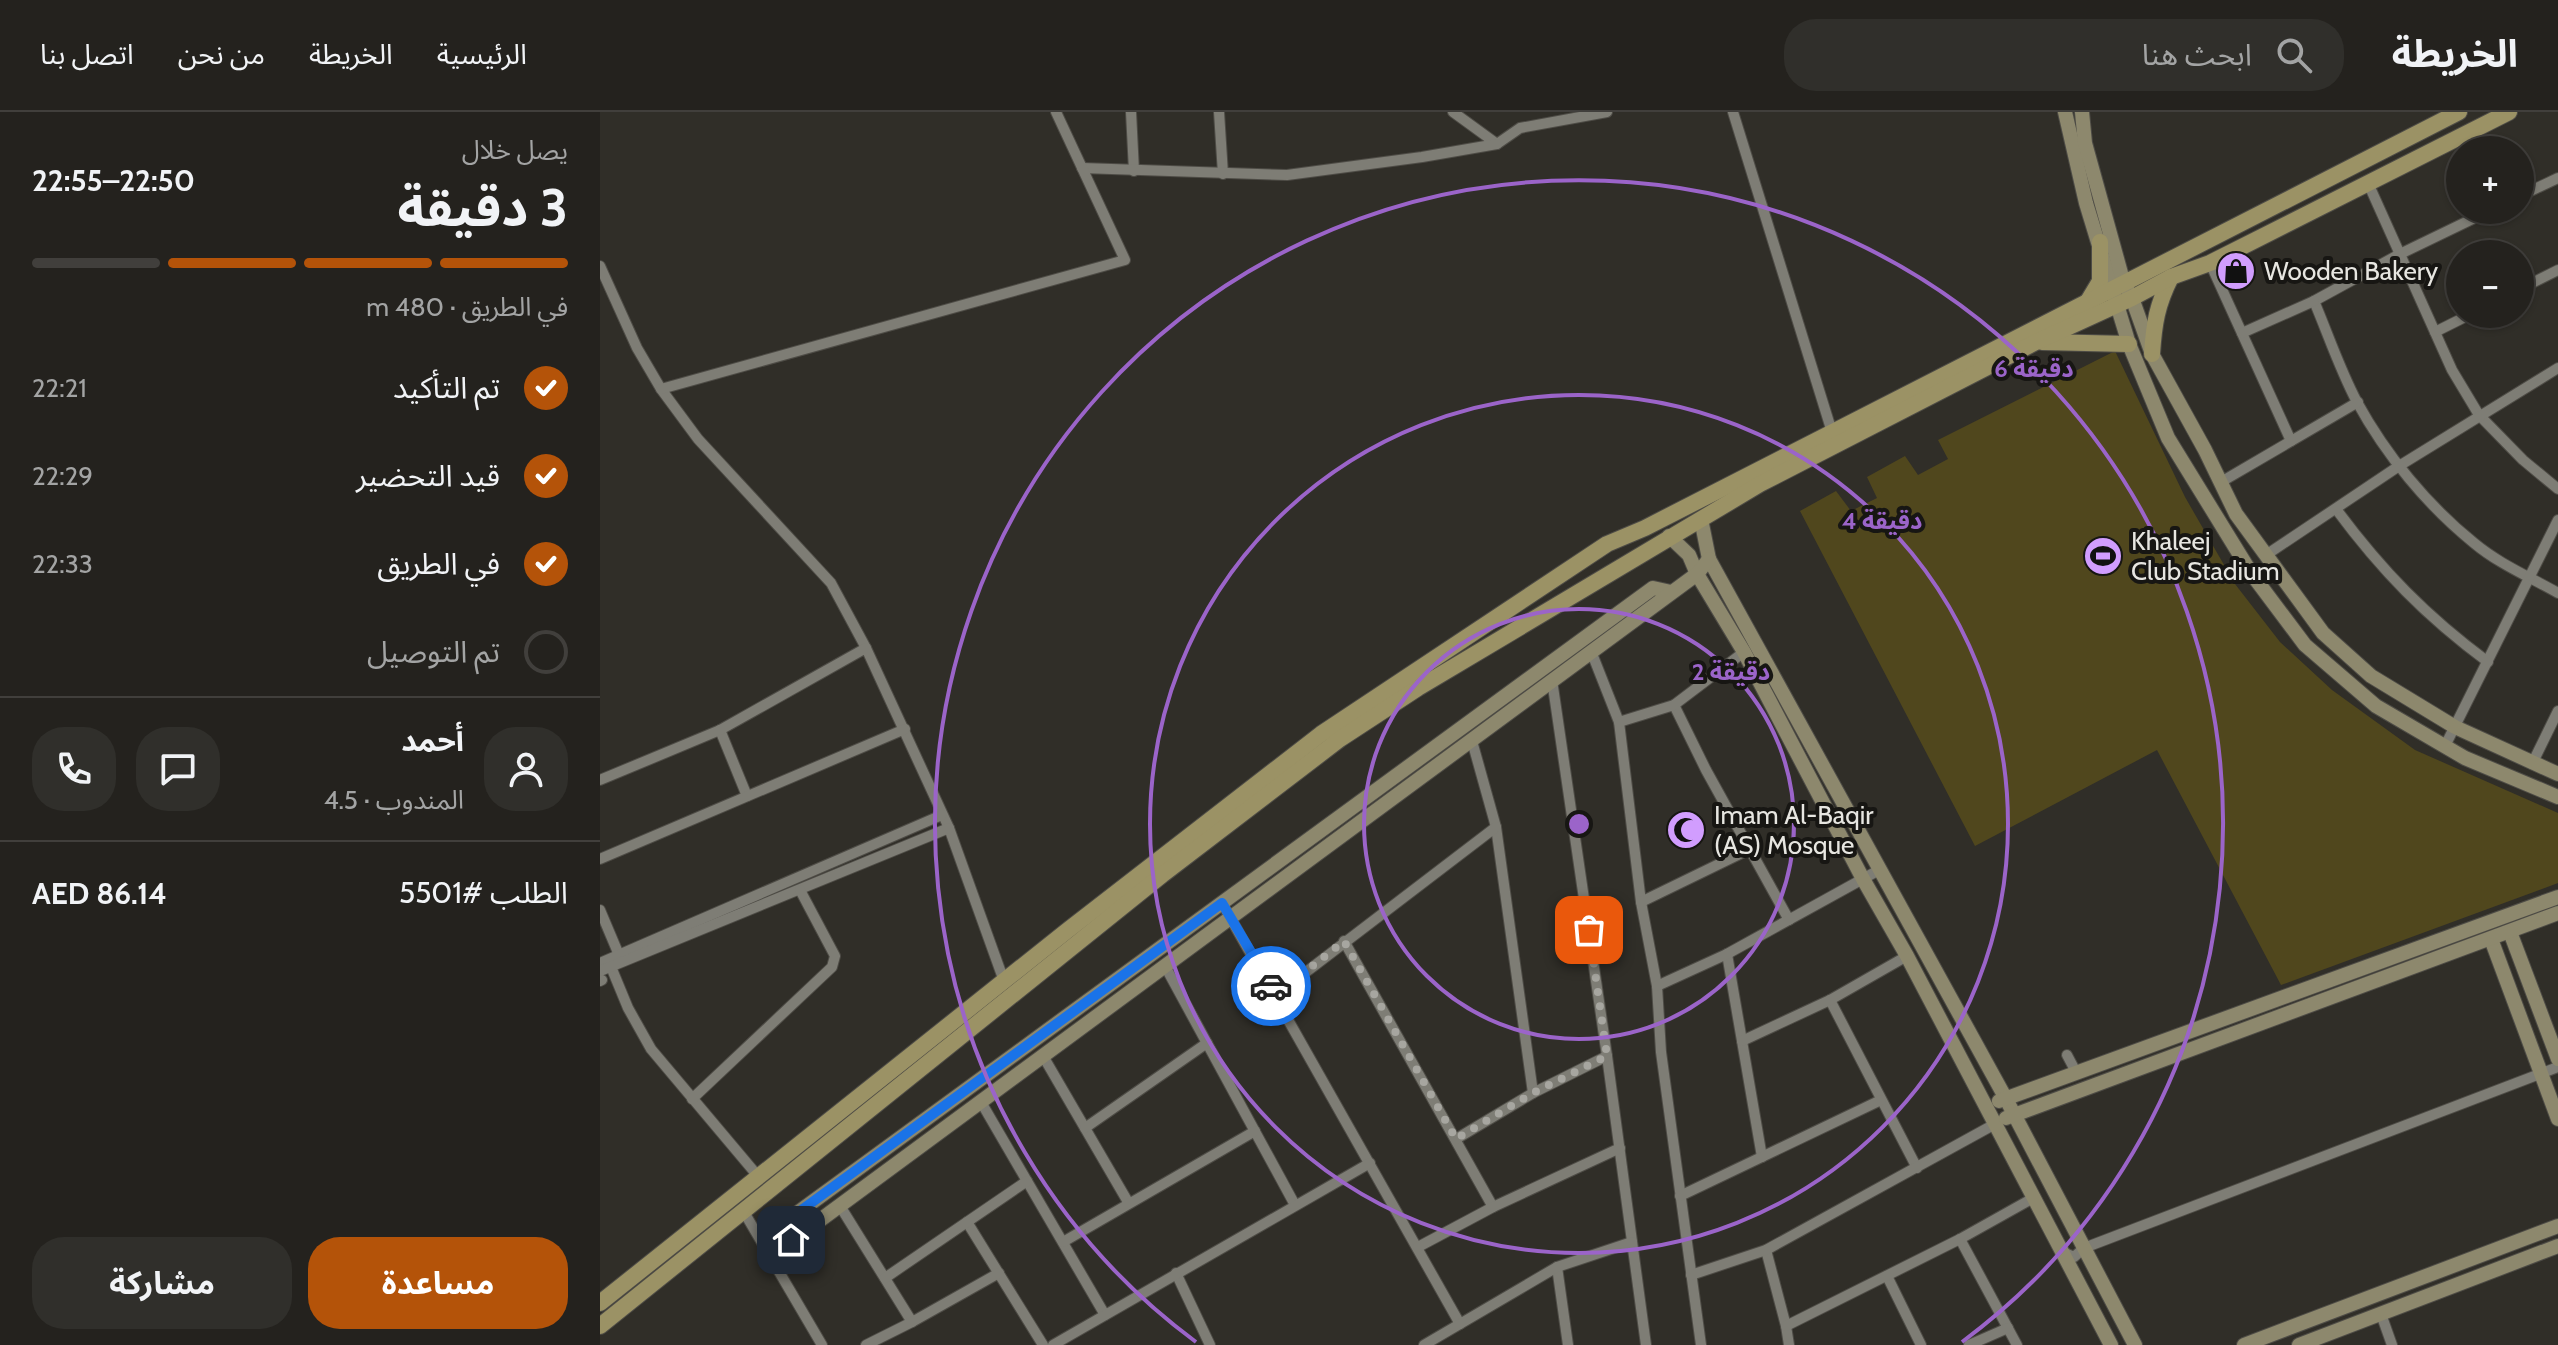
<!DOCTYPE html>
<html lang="ar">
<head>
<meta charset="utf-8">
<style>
  body { margin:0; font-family:Cabin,"Noto Sans Arabic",sans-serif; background:#302f2b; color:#f1f3f6; direction:rtl; height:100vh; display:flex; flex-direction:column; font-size:30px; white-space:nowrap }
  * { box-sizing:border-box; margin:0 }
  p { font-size:26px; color:#a3a4a4 }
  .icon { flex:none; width:44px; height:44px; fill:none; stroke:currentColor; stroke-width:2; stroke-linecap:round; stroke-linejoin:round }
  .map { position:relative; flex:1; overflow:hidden; direction:ltr }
  .side { display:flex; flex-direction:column; background:#24221e; width:600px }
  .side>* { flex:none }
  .fabs { position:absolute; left:1846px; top:24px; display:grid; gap:16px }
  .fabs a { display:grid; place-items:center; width:88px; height:88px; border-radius:50%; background:#24221e; box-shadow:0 2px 6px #0004,0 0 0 2px #413f3c; font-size:40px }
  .pin { position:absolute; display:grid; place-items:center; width:68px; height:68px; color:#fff; margin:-34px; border-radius:16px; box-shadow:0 4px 12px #0006 }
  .courier { position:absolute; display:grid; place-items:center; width:80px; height:80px; margin:-40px; border:6px solid #1a73e8; border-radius:50%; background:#fff; color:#222; box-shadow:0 2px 10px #0007 }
  .overview em { font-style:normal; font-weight:700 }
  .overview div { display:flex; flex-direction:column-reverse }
  .overview { display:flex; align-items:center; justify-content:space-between; height:136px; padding:0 32px }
  h1 { font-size:52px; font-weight:700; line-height:60px }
  .bar { display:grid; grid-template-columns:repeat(4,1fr); gap:12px 8px; align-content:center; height:96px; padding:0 32px }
  .bar i { height:10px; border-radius:6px; background:#413f3c }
  .bar .active { background:#b45309 }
  .bar p { grid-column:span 4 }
  .line { display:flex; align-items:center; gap:20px; padding:0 32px; border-top:2px solid #413f3c }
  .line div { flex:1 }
  .round { display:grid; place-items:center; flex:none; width:84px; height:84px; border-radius:32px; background:#302f2b }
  ol { padding:0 32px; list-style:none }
  li { display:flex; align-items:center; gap:24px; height:88px }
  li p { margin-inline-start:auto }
  li .icon { padding:8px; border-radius:50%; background:#b45309; color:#fff; stroke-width:4 }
  li:last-child { color:#a3a4a4 }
  li i { width:44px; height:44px; border:4px solid #413f3c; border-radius:50% }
  .action { display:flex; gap:16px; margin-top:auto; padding:16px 32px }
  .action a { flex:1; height:92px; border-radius:32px; background:#b45309; color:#fff; font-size:32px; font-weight:700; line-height:92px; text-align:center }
  .action a+a { background:#302f2b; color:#f1f3f6 }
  header { display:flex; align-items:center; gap:48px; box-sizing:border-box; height:112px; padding:0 40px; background:#24221e; border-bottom:2px solid #413f3c }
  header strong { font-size:38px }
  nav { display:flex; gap:44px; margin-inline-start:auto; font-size:28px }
  .search { width:560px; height:72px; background:#302f2b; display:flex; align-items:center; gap:20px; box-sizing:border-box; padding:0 28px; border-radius:32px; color:#a3a4a4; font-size:30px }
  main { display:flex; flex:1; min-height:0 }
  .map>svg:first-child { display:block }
  .green { fill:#50471d }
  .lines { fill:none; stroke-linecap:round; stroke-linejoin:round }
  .street-casing { stroke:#4e4c46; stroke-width:12 }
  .secondary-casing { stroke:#4e4c46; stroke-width:16 }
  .primary-casing { stroke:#4e4c46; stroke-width:18 }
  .street { stroke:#7e7d75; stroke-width:10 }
  .secondary { stroke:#8d886d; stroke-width:14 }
  .primary { stroke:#9b9265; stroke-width:16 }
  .done { stroke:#a7a6a0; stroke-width:8; stroke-dasharray:0 14.4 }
  .route { stroke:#1a73e8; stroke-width:10 }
  .ring { fill:none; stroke:#9b64c9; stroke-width:4 }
  .labels { text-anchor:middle; stroke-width:8; stroke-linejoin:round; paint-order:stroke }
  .poi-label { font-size:26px; fill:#e7e6e1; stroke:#171613; text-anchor:start }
  .centre { fill:#9b64c9; stroke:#171613; stroke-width:4 }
  .ring-label { font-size:24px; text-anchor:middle; font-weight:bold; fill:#9b64c9; stroke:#171613; stroke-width:8; stroke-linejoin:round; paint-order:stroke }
</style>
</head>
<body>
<header>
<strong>الخريطة</strong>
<div class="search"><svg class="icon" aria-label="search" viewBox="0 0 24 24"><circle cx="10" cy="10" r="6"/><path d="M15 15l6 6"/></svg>ابحث هنا</div>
<nav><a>الرئيسية</a><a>الخريطة</a><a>من نحن</a><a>اتصل بنا</a></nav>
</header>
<main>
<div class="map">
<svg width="1958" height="1233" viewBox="0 0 1958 1233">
  <rect width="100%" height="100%" fill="#302e28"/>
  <polygon class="green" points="1515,239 1585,385 1635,472 1680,530 1732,578 1815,638 1958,701 1958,771 1681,873 1557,638 1375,734 1200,399 1236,379 1251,399 1277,386 1267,365 1305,344 1318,363 1348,347 1338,328"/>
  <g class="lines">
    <g class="street-casing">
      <g id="street">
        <polyline points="531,0 534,59"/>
        <polyline points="619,0 623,62"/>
        <polyline points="853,0 897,32"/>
        <polyline points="1133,0 1232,320"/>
        <polyline points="482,56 687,63 822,45 897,32 920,16 1007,0"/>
        <polyline points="1768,71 1852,258 1879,303 1923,348 1958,377"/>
        <polyline points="1920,84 1958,66"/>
        <path d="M1891,98L1800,142L1714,189C1728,222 1740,258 1757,290C1786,343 1827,393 1874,431C1899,452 1930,465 1958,481"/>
        <polyline points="1610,151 1691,329"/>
        <polyline points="0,154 37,236 61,277 98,327 231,471 266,536"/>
        <polyline points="1920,177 1958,158"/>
        <polyline points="1835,220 1871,202"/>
        <polyline points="1642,221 1714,189"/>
        <polyline points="61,277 525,148 456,0"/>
        <polyline points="1621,370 1758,290"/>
        <path d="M1736,397C1782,459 1826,504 1888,550"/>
        <polyline points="1666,443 1799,354 1958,256"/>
        <polyline points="991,539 1019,610 1041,790 1057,874 1061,940 1101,1233"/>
        <polyline points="952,568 1007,944 1046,1233"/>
        <polyline points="1074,593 1106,658 1189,808"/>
        <polyline points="1019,610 1074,593 1144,540"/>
        <polyline points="120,618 147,684"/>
        <polyline points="872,629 896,715 933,981"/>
        <polyline points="1845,634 1958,408"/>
        <polyline points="1932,652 1958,599"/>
        <polyline points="0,668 120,618 266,536 349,716 404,869"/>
        <polyline points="0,747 305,617"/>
        <polyline points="1041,790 1150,737"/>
        <polyline points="622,791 860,1212"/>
        <polyline points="0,798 19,843"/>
        <polyline points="744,829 893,1095"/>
        <polyline points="1127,842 1162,1045"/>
        <polyline points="9,850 28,896 51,937 157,1063"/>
        <polyline points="0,851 342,703"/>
        <polyline points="565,854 695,1093"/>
        <polyline points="0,859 349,716"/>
        <polyline points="0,869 2,868"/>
        <polyline points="1057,874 1127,842 1279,758"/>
        <polyline points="676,883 896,715"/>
        <polyline points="1230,888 1317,1056"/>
        <polyline points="1142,929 1230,888 1307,844"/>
        <polyline points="1467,943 1476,960"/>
        <polyline points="443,944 528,1090"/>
        <polyline points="92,987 232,855 235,844 200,778"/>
        <polyline points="381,990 505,1203"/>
        <polyline points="485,1016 607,931"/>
        <polyline points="856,1027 933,981 1007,944"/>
        <polyline points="1080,1084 1281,988"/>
        <polyline points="240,1094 312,1210"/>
        <polyline points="144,1100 222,1233"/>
        <polyline points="367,1110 443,1233"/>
        <polyline points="1360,1127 1417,1233"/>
        <polyline points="463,1130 655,1019"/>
        <polyline points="818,1135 893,1095 1020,1036"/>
        <polyline points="1166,1138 1186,1214 1189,1233"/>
        <polyline points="1463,1140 1474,1145 1484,1136 1958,955"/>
        <polyline points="957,1155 968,1233"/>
        <polyline points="576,1161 610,1233"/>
        <polyline points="1091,1163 1166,1138 1395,1012"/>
        <polyline points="1287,1164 1321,1233"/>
        <polyline points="285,1166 427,1069"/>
        <polyline points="1781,1202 1792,1233"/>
        <polyline points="1186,1214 1360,1127 1435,1085"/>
        <polyline points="266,1233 312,1210 399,1161"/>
        <polyline points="453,1233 770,1051"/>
        <polyline points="824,1233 957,1155 1032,1130"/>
        <polyline points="1369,1233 1408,1216"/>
      </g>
    </g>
    <g class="secondary-casing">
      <g id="secondary">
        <polyline points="1465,0 1486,91 1529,232 1568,326 1651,461 1705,533 1776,594 1865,646 1958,685"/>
        <polyline points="1482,0 1485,31 1524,172 1532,186 1552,242 1605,338 1636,402 1723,521 1771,564 1855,615 1958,662"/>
        <polyline points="1101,407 1109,447 1405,985 1535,1233"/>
        <polyline points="1069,424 1089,443 1097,462 1144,540 1263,767 1307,844 1511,1233"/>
        <polyline points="1910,820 1958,947"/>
        <polyline points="1891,827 1958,1007"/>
        <polyline points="1399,989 1958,785"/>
        <polyline points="1406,1006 1958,801"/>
        <polyline points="191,1128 196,1102 1053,476 1071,480"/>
        <polyline points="170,1145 1097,462 1109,447"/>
        <polyline points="1644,1233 1958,1114"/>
        <polyline points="1699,1233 1958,1134"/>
      </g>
    </g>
    <g class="primary-casing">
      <g id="primary">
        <polyline points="1488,189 1500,169 1500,130"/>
        <polyline points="1442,230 1529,232"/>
        <path d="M1552,242C1554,211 1557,193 1571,165"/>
        <polyline points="0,1191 468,818 721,622 1007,432 1045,416 1859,0"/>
        <polyline points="0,1214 562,763 740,627 818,576 1160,372 1436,230 1532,186 1571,165 1610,151 1909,0"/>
      </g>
    </g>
    <use href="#street" class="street"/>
    <use href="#secondary" class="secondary"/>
    <use href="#primary" class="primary"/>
  </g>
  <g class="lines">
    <polyline class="done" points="671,874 676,883 744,829 856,1027 933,981 1007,944 989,818"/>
    <polyline class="route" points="191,1128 196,1102 622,791 671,874"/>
  </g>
  <g class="ring">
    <circle cx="979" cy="712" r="215"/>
    <circle cx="979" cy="712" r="429"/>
    <path d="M596 1230A644 644 0 1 1 1362 1230"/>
  </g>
  <defs>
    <g id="shop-disc" transform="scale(2)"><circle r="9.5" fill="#d19dfe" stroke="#171613"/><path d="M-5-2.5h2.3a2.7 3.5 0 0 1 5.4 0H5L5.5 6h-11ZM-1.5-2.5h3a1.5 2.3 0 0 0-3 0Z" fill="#111"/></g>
    <g id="stadium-disc" transform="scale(2)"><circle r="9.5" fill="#d19dfe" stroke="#171613"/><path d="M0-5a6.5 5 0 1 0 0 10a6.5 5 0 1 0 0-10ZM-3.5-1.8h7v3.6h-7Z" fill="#111"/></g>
    <g id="mosque-disc" transform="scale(2)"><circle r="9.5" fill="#d19dfe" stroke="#171613"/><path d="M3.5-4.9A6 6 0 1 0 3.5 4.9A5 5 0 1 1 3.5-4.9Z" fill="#111"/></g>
  </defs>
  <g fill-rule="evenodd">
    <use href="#shop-disc" x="1636" y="159"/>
    <use href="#stadium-disc" x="1503" y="444"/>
    <use href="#mosque-disc" x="1086" y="718"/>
  </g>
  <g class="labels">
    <g class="poi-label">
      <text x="1664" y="168">Wooden Bakery</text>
      <text x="1531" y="438">Khaleej<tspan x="1531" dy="30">Club Stadium</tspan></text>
      <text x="1114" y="712">Imam Al-Baqir<tspan x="1114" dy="30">(AS) Mosque</tspan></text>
    </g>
  </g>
  <circle cx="979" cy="712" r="12" class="centre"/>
  <g class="ring-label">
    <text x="1434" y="265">6 دقيقة</text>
    <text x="1282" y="417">4 دقيقة</text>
    <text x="1131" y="568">2 دقيقة</text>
  </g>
</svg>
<div class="fabs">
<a>+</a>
<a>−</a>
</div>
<div class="pin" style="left:989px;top:818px;background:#ea580c"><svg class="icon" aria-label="bag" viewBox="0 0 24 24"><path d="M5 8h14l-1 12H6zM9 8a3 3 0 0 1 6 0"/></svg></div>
<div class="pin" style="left:191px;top:1128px;background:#1f2937"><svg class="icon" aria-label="home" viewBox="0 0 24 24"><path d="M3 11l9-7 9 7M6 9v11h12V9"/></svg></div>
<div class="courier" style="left:671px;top:874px"><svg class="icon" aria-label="car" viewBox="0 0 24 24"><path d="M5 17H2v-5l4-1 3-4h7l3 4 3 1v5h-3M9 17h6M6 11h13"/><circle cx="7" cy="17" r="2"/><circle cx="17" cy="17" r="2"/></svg></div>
</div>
<section class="side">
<div class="overview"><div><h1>3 دقيقة</h1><p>يصل خلال</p></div><em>22:50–22:55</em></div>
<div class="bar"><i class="active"></i><i class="active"></i><i class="active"></i><i></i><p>في الطريق · 480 m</p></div>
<ol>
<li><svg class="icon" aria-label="check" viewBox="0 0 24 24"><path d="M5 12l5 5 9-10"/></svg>تم التأكيد<p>22:21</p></li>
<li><svg class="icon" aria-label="check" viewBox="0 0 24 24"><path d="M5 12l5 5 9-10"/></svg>قيد التحضير<p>22:29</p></li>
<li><svg class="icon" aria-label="check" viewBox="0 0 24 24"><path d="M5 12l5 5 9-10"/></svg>في الطريق<p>22:33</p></li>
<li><i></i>تم التوصيل</li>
</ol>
<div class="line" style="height:144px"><a class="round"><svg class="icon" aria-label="person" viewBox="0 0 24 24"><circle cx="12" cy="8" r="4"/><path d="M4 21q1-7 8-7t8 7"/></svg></a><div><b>أحمد</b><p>المندوب · 4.5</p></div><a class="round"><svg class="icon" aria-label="chat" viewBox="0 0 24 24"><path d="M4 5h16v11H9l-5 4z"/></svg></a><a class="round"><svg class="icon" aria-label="phone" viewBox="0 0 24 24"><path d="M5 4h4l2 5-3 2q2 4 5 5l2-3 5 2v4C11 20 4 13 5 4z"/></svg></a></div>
<div class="line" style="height:104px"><div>الطلب #5501</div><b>AED 86.14</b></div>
<div class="action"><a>مساعدة</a><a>مشاركة</a></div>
</section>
</main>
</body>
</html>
